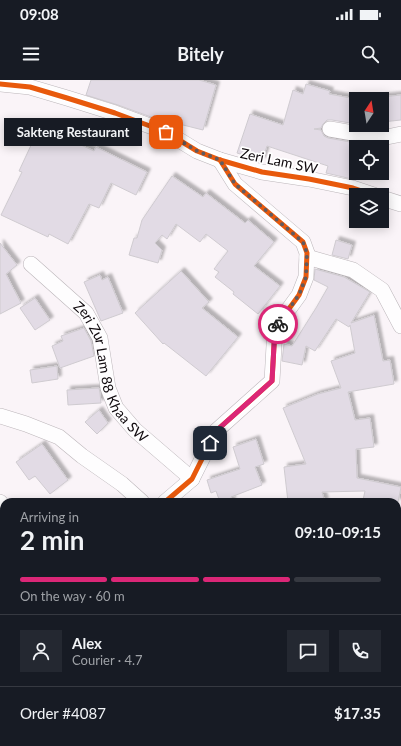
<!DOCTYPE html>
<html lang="en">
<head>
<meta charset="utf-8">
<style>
  body { margin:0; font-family:Lato,sans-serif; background:#242831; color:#f1f3f6; height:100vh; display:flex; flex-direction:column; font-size:15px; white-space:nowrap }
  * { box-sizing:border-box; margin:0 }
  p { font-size:13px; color:#9ea1a6 }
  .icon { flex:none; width:22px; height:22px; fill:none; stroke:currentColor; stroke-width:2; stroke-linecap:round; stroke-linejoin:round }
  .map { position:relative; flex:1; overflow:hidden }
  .side { position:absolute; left:0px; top:418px; width:401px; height:248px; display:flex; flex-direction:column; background:#171b24; border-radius:12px 12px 0 0; box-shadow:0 2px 10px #0003 }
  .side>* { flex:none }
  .needle { width:26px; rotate:12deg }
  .controls { position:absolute; left:349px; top:12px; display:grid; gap:8px }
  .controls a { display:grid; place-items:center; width:40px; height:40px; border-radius:0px; background:#171b24; box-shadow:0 2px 10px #0003; font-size:20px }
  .pin { position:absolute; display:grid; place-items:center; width:34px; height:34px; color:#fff; margin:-17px; border-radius:8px; box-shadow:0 2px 6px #0006 }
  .courier { position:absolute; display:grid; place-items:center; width:40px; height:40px; margin:-20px; border:3px solid #db2777; border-radius:50%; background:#fff; color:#222; box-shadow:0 1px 5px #0007 }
  .bubble { position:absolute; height:28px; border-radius:0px; background:#171b24; box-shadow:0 2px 10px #0003; font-size:13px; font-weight:700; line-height:28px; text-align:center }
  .summary em { font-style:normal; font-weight:700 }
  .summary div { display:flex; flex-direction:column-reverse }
  .summary { display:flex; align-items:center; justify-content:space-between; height:68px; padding:0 20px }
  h1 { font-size:26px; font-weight:700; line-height:30px }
  .bar { display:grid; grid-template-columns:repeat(4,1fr); gap:6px 4px; align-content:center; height:48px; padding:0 20px }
  .bar i { height:5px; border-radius:3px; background:#363941 }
  .bar .active { background:#db2777 }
  .bar p { grid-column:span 4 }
  .line { display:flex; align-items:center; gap:10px; padding:0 20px; border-top:1px solid #363941 }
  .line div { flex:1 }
  .round { display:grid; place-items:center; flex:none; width:42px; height:42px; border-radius:0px; background:#242831 }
  .status { display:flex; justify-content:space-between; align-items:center; height:28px; padding:0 20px; background:#171b24; direction:ltr }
  .status svg { height:11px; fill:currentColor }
  header { display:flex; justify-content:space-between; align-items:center; height:52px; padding:0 20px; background:#171b24; font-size:18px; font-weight:700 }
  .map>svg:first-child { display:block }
  .green { fill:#f9e7e6 }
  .building { fill:#e2dbe5; stroke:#cfcbd0; filter:url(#shadow) }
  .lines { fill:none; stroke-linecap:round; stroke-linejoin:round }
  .minor-casing { stroke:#bcb6ba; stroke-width:16 }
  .minor { stroke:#fefdfe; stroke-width:15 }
  .cycleway-casing { stroke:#fff; stroke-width:8 }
  .cycleway { stroke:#e8590c; stroke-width:5 }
  .done { stroke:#615b5f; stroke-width:4; stroke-dasharray:0 7.2 }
  .route { stroke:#db2777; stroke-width:5 }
  .labels { text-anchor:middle; stroke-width:3.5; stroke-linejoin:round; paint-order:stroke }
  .street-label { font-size:14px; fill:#0f090d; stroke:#fff }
</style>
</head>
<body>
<div class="status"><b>09:08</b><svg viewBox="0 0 49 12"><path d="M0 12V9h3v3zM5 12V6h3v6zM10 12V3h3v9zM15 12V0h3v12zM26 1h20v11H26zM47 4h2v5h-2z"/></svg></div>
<header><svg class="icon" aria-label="menu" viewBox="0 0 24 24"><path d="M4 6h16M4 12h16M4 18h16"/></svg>Bitely<svg class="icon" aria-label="search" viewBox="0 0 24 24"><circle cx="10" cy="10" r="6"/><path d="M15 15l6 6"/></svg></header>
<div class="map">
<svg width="401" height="666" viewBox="0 0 401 666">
  <defs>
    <filter id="shadow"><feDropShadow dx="3.5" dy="-3.5" stdDeviation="1" flood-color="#0004"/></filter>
  </defs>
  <rect width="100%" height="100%" fill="#faf4f8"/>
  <polygon class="green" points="0,662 167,662 169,666 0,666"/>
  <g class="building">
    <polygon points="91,0 199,0 216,5 203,50 163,40 162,41 118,25 86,15"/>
    <polygon points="306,4 330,11 329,14 356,19 356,44 332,40 327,40 323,44 321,48 314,49 321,50 324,56 328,58 356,63 356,100 326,93 328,86 267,66 262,81 237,73 250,34 283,45 293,10 303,14"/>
    <polygon points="401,15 401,40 382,42 382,17"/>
    <polygon points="40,46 94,71 96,67 147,92 136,115 111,103 99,128 89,124 68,164 49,154 48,157 1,135 22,92 19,91"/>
    <polygon points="172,96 203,117 206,113 245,143 248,140 274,162 254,186 280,206 258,234 233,214 234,212 215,197 219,192 214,189 228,171 206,154 200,162 176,144 167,159 162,155 155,163 162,170 158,183 129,175 134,158 137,158 142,140"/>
    <polygon points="336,160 352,165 348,179 332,175"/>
    <polygon points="0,163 17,185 6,194 21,223 0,234"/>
    <polygon points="315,189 344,197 370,212 351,243 374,235 383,281 390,280 394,304 348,312 355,340 370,338 374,367 356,369 357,398 401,407 398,422 372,422 363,420 365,411 322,412 325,422 288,422 284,387 306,384 283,328 318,314 341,308 331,281 355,273 350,245 349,247 336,239 315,271 306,266 302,285 282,281 284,264 292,266 316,228 328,207 314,200"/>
    <polygon points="181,191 209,222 202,228 238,257 206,296 164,263 163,264 135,233"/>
    <polygon points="100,195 102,200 108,197 123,233 101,241 84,202"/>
    <polygon points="35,218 50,240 35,250 20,228"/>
    <polygon points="84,248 91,261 94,276 60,288 52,266 63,261 61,256"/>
    <polygon points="57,286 58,299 32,303 30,290"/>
    <polygon points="99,308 100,313 101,323 68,325 67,310"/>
    <polygon points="99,330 108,343 97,354 85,342"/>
    <polygon points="256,359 264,384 255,387 262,405 231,417 232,422 220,422 216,411 211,413 207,400 240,389 233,367"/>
    <polygon points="42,364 68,400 50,414 35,396 29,400 16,382"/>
  </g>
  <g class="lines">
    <g class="minor-casing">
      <g id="minor">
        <polyline points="0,4 30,7 67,18 115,33 166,52 197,71 220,80 262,92 309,99 353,108 374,115"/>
        <polyline points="330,49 382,58 401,54"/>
        <polyline points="382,118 401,124"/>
        <polyline points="307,177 353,190 382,210 401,246"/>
        <path id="s1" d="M31,184L86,233L100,258L108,308L116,328L135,350L192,399"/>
        <polyline points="0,336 26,344 59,357 82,376 122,404 142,422"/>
        <polyline points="0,422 4,428"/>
        <polyline points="165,422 192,399 216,351 272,301 275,248 299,215 306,197 307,173 303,162 235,104 220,80"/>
        <polyline points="397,456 401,455"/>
        <polyline points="0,551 4,552"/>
        <polyline points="397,584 401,591"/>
      </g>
    </g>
    <use href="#minor" class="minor"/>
    <g class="cycleway-casing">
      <g id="cycleway">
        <polyline points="0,4 30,7 67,18 115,33 166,52 197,71 220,80 262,92 309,99 353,108 374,115"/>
        <polyline points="165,422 192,399 216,351 272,301 275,248 299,215 306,197 307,173 303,162 235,104 220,80"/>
      </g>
    </g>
    <use href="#cycleway" class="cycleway"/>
  </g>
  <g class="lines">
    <polyline class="done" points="166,52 197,71 220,80 235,104 303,162 307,173 306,197 299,215 278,244"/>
    <polyline class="route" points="210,363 216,351 272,301 275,248 278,244"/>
  </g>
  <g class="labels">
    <g class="street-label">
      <text transform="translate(279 81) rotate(12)" y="5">Zeri Lam SW</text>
      <text dy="5" stroke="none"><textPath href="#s1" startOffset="139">Zeri Zur Lam 88 Khaa SW</textPath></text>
    </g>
  </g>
</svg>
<div class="controls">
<a><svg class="needle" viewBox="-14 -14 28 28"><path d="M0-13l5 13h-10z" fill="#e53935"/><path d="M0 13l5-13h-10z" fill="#9ea1a6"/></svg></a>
<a><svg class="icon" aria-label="locate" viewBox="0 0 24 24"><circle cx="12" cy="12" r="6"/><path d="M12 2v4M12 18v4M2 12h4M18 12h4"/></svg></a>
<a><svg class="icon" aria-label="layers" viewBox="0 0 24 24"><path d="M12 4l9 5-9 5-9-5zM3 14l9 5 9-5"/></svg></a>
</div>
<div class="pin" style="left:166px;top:52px;background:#ea580c"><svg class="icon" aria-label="bag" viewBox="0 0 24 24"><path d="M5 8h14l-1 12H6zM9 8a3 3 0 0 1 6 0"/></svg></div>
<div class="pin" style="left:210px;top:363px;background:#1f2937"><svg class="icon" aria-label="home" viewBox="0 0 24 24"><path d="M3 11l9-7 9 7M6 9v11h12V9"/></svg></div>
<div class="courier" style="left:278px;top:244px"><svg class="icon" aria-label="bike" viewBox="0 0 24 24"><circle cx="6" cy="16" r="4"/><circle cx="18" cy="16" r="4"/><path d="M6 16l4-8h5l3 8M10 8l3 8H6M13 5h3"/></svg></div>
<div class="bubble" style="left:4px;top:38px;width:138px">Sakteng Restaurant</div>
<section class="side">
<div class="summary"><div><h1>2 min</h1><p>Arriving in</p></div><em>09:10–09:15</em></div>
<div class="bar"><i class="active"></i><i class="active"></i><i class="active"></i><i></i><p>On the way · 60 m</p></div>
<div class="line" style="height:72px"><a class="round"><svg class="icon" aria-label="person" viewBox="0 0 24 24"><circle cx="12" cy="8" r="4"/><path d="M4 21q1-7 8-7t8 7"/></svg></a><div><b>Alex</b><p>Courier · 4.7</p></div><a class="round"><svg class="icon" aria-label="chat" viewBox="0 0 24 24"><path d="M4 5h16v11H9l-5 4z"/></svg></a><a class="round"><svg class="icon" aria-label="phone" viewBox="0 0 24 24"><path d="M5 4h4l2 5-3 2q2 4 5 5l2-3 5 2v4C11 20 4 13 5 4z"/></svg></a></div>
<div class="line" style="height:52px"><div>Order #4087</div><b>$17.35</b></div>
</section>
</div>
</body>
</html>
